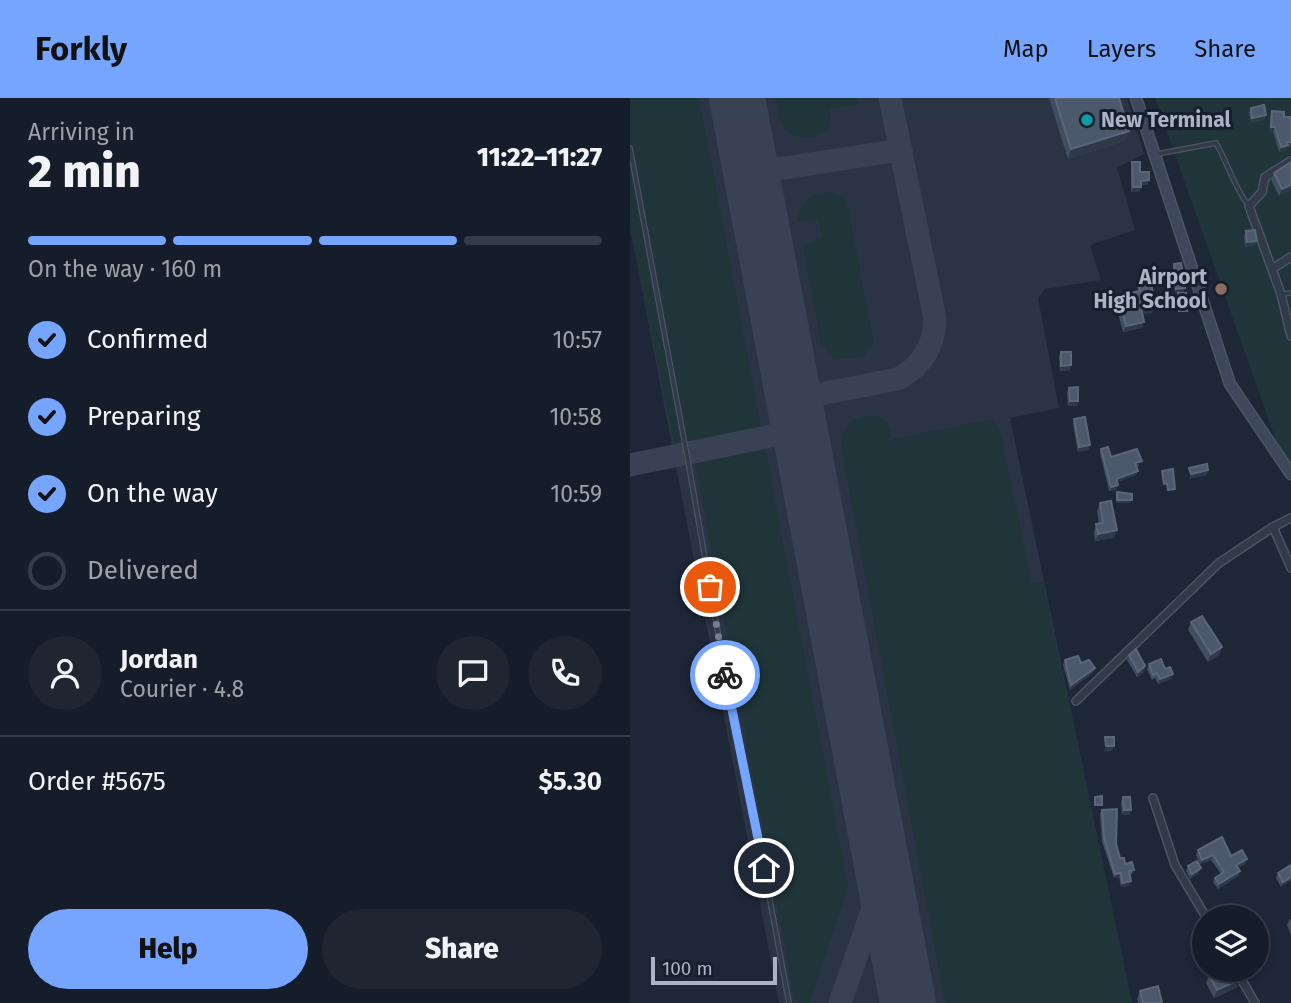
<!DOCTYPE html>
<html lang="en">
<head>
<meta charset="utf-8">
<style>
  body { margin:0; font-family:"Fira Sans",sans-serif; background:#1f2632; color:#f1f3f6; height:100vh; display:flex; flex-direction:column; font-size:26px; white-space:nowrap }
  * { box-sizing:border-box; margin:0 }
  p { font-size:23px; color:#9ea2a8 }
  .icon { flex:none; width:38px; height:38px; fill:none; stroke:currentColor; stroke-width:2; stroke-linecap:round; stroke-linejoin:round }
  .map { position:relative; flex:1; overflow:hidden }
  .details { display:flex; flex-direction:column; background:#161d2a; width:630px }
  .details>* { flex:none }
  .controls { position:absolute; left:562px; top:807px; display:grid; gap:14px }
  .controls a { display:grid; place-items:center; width:77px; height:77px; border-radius:50%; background:#161d2a; box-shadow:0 4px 10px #0003,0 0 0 2px #353b47; font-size:35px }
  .scale { position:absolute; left:21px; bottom:18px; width:126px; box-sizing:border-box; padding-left:7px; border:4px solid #abb4c6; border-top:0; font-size:19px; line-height:24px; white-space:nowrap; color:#abb4c6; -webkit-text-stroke:5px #171f2d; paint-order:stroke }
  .pin { position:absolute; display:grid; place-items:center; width:60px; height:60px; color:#fff; margin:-30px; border:4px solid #fff; border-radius:50%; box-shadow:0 2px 7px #0007 }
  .courier { position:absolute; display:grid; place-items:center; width:70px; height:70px; margin:-35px; border:5px solid #76a5ff; border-radius:50%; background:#fff; color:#222; box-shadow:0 2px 9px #0007 }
  .head em { font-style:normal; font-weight:800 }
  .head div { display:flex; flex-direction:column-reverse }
  .head { display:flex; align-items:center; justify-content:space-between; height:119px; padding:0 28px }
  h1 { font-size:46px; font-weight:800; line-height:52px }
  .bar { display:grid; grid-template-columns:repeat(4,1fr); gap:10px 7px; align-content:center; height:84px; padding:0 28px }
  .bar i { height:9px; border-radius:5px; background:#353b47 }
  .bar .on { background:#76a5ff }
  .bar p { grid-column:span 4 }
  .line { display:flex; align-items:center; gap:18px; padding:0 28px; border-top:2px solid #353b47 }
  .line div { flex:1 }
  .round { display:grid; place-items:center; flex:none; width:74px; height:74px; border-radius:37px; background:#1f2632 }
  ol { padding:0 28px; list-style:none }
  li { display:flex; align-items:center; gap:21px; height:77px }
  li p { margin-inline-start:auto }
  li .icon { padding:7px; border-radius:50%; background:#76a5ff; color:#111; stroke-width:4 }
  li:last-child { color:#9ea2a8 }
  li i { width:38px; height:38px; border:4px solid #353b47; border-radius:50% }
  .cta { display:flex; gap:14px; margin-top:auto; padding:14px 28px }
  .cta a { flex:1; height:80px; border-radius:42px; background:#76a5ff; color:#111; font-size:28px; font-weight:800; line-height:80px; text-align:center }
  .cta a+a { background:#1f2632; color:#f1f3f6 }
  header { display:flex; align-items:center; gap:42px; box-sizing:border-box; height:98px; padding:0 35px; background:#76a5ff; color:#111 }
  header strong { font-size:33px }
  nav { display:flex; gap:38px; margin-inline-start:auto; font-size:24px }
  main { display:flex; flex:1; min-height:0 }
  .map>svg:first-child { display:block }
  .airport { fill:#2b3445 }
  .green { fill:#1f3539 }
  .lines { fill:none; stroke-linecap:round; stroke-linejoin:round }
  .taxiway { stroke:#384254; stroke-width:23 }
  .runway { stroke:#384254; stroke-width:56 }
  .lane-casing { stroke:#4c5464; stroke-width:6 }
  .street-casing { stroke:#4c5464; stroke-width:10 }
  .secondary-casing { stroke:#4c5464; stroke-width:13 }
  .lane { stroke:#313a48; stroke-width:3.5 }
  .street { stroke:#313a48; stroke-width:7 }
  .secondary { stroke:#3e485c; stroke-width:10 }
  .wall { fill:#414d61 }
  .shaded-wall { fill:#2e394c }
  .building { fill:#4c586c; stroke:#5b667a; stroke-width:2 }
  .done { stroke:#798394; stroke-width:7; stroke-dasharray:0 12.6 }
  .route { stroke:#76a5ff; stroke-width:9 }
  .culture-dot { fill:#0f9aa8; stroke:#171f2d; stroke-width:2.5 }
  .education-dot { fill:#8d6e63; stroke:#171f2d; stroke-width:2.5 }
  .labels { text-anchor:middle; stroke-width:6; stroke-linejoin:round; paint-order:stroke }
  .poi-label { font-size:21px; font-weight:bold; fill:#abb4c6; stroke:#171f2d; text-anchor:start }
</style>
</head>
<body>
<header>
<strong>Forkly</strong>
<nav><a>Map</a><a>Layers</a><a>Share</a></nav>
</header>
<main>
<section class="details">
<div class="head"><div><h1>2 min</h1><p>Arriving in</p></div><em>11:22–11:27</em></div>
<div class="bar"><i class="on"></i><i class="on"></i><i class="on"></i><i></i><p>On the way · 160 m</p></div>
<ol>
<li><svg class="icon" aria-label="check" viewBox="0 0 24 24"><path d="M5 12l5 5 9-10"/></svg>Confirmed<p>10:57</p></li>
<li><svg class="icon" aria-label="check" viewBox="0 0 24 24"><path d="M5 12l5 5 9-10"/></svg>Preparing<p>10:58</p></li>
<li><svg class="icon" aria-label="check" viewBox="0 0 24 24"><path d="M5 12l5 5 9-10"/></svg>On the way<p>10:59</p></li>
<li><i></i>Delivered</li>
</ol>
<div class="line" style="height:126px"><a class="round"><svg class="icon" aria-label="person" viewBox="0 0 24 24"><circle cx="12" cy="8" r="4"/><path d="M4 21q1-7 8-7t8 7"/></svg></a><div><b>Jordan</b><p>Courier · 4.8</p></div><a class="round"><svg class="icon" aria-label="chat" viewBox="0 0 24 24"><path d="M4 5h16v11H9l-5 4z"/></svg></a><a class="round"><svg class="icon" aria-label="phone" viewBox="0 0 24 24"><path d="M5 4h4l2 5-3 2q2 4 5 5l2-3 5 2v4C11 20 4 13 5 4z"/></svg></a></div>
<div class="line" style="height:91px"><div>Order #5675</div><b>$5.30</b></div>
<div class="cta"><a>Help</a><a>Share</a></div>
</section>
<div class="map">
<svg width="661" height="905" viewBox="0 0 661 905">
  <rect width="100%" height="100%" fill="#1d2738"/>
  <polygon class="airport" points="0,0 497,0 514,56 487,70 505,132 460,147 471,182 415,191 408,200 429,310 380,320 502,905 149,905 0,129"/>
  <g class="green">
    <polygon points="0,0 69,0 218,788 180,905 168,905 164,899 61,343 44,346 0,129"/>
    <path d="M145,0H227L229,6L200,11C200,18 202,26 196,32C185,44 160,41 152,27C147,20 147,9 145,0Z"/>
    <polygon points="525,0 661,0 661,385"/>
    <path d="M202,94L216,99L244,245L233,259L205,261L191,246L173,148L192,139L188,120L168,124C168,102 183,96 202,94Z"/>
    <path d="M243,317C258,321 259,327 262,341L362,321L371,337L402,485L413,484L502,905H315L211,349C212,324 221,321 243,317Z"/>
  </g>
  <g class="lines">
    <g class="taxiway">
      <polyline points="121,75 271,52"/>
      <path d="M160,279C166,291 176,296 190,296C174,301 169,310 169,326"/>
      <path d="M190,296L268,281C292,268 304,249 305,221L260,0"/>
      <polyline points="0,367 170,332"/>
      <polyline points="210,905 249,793 251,763"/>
    </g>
    <polyline class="runway" points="107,0 278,905"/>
    <g class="lane-casing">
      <g id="lane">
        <polyline points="0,50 58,363 102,615 134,770 159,905"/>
        <path d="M527,56L586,45C598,65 604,90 619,108"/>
        <polyline points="651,196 661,195"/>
      </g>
    </g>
    <g class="street-casing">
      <g id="street">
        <polyline points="661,63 635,79 632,94 619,108 651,196 661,238"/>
        <polyline points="642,171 661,159"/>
        <polyline points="661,420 643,429 661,470"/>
        <polyline points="446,603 589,465 643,429"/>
        <polyline points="523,700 545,767 576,819"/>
        <polyline points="606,872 625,905"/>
      </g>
    </g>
    <g class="secondary-casing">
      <polyline id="secondary" points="506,0 600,286 661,376"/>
    </g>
    <use href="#lane" class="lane"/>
    <use href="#street" class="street"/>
    <use href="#secondary" class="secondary"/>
  </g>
  <g class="wall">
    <polygon points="419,0 489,0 495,43 438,61"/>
    <polygon points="621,10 636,17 634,22 621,25 619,15"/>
    <polygon points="642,13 656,52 649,54 643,34 640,34 640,18"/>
    <polygon points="502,64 519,82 517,87 511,87 509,94 501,94 501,69"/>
    <polygon points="644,75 661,92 649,98 641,82"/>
    <polygon points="616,133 625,148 615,149 614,138"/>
    <polygon points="544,166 555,190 553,194 545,195 543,170"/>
    <polygon points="509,181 522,215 513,216 512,230 493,234 485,204 488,198 508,194 507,187"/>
    <polygon points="431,254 441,267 439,273 430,273 429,259"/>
    <polygon points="439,290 448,303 447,308 438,308 437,295"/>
    <polygon points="444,321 460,347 458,352 448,354 443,326"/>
    <polygon points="471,351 481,359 510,367 506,369 508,373 506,377 487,384 488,387 486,392 479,393 470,355"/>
    <polygon points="470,405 484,440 465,443 464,434 466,426 469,426 467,413"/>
    <polygon points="561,524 592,549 589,557 578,564 558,532"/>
    <polygon points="499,557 515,568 514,574 507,579 497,562"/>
    <polygon points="435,562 451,565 465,570 463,575 440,592 433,567"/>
    <polygon points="519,566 535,571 543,576 541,581 528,586 525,580 522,582 517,571"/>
    <polygon points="493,699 501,712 499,717 492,717 491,704"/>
    <polygon points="472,712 486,746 490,760 504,772 502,776 500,777 499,788 491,789 489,779 484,780 472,744 470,716"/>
    <polygon points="568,752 601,758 617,761 615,766 608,770 610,773 608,778 588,791 583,784 585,780 591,776 581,762 570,766 566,757"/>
    <polygon points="661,767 651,789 646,780 648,775"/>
    <polygon points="558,768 569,775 560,781 556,773"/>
    <polygon points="661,821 661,837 657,827 659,822"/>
    <polygon points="579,877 608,889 584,900 576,885"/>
    <polygon points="510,893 532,905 508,905 507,901"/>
  </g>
  <g class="shaded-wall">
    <polygon points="636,17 634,22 621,25 622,20"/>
    <polygon points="641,29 645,29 643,34 640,34"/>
    <polygon points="499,33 495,43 438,61 441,51"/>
    <polygon points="657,44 661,44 661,50 657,49 656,52 649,54 651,49"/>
    <polygon points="519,82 517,87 509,87 511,83"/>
    <polygon points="661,87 661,92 649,98 652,91"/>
    <polygon points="503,89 511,89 509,94 501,94"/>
    <polygon points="627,143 625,148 615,149 617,144"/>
    <polygon points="555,190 553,194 545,195 546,191"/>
    <polygon points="524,209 522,215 509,217 511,210"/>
    <polygon points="514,224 512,230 493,234 496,228"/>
    <polygon points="441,267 439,273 430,273 431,268"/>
    <polygon points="440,303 448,303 447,308 438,308"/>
    <polygon points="460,347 458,352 448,354 449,349"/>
    <polygon points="578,372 577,377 559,381 561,376"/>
    <polygon points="508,373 506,377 485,385 486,381"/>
    <polygon points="488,387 486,392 479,393 481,389"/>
    <polygon points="487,402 502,402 501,405 486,405"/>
    <polygon points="487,432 484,440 465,443 468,436"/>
    <polygon points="592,549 589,557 578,564 581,556"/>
    <polygon points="515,568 514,574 507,579 508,574"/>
    <polygon points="465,570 463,575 440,592 441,587"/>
    <polygon points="543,576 541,581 528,586 530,581"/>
    <polygon points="476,648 484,648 482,653 474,654"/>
    <polygon points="494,712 501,712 499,717 492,717"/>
    <polygon points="583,757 581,762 570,766 572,762"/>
    <polygon points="617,761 615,766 604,772 606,767"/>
    <polygon points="571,770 569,775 560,781 562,776"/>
    <polygon points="610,773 608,778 588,791 589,786"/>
    <polygon points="491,775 489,779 484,780 485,776"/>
    <polygon points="661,779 661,783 651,789 653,784"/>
    <polygon points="501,783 499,788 491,789 492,785"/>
    <polygon points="611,881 608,889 584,900 587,892"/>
  </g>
  <g class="building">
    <polygon points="425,0 489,0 499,33 441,51"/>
    <polygon points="634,7 636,17 622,20 621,10"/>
    <polygon points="642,13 654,14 654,19 661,19 661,44 657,44 658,47 651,49 645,29 641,29"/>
    <polygon points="502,64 510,64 510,74 519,74 519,82 511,83 511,89 503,89"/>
    <polygon points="661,64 661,87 652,91 644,75"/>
    <polygon points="625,132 627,143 617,144 616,133"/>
    <polygon points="551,165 555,190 546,191 544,166"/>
    <polygon points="521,180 524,209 511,210 514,224 496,228 488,198 510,193 509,181"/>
    <polygon points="548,195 556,195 557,213 549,213"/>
    <polygon points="431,254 441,254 441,267 431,268"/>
    <polygon points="448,289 448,303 440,303 439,290"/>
    <polygon points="455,319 460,347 449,349 444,321"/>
    <polygon points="478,349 481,359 507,351 512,363 505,365 508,373 486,381 488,387 481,389 471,351"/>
    <polygon points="577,366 578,372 561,376 559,370"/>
    <polygon points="543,371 545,391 538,392 537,385 534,386 532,373"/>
    <polygon points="487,394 502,396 502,402 487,402"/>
    <polygon points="481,403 487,432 468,436 466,426 473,425 470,405"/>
    <polygon points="572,518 592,549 581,556 561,524"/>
    <polygon points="506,551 515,568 508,574 499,557"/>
    <polygon points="448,558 451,565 459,562 465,570 441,587 435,562"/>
    <polygon points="531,561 535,571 540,569 543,576 530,581 527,575 523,577 519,566"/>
    <polygon points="475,639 484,639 484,648 476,648"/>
    <polygon points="472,698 472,707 465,707 465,699"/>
    <polygon points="493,699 500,699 501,712 494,712"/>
    <polygon points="487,711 486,746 490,760 494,760 495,766 502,764 504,772 499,773 501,783 492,785 491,775 485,776 474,740 472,712"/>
    <polygon points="592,739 601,758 612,752 617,761 606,767 610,773 589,786 585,780 594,774 583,757 572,762 568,752"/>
    <polygon points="567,763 571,770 562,776 558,768"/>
    <polygon points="661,767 661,779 653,784 648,775"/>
    <polygon points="591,872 604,872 611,881 587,892 579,877"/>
    <polygon points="528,888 532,905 513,905 510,893"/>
  </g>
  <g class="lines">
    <polyline class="done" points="80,489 95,577"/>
    <polyline class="route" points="95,577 134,770"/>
  </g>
  <circle class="culture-dot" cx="457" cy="22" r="7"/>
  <circle class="education-dot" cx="591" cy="191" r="7"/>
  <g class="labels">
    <g class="poi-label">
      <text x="471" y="29">New Terminal</text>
      <text x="577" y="186" text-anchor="end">Airport<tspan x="577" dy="24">High School</tspan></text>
    </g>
  </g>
</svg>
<div class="controls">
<a><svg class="icon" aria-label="layers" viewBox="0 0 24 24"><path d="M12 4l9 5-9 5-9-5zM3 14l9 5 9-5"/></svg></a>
</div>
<div class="scale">100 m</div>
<div class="pin" style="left:80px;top:489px;background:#ea580c"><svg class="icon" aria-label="bag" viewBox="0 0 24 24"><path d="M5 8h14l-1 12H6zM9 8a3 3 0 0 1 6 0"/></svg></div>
<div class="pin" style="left:134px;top:770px;background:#1f2937"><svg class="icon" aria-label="home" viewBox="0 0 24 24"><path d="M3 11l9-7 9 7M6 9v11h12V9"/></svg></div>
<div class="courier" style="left:95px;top:577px"><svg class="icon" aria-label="bike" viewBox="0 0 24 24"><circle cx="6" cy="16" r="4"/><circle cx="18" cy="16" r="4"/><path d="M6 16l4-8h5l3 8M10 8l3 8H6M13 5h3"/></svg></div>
</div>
</main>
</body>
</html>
